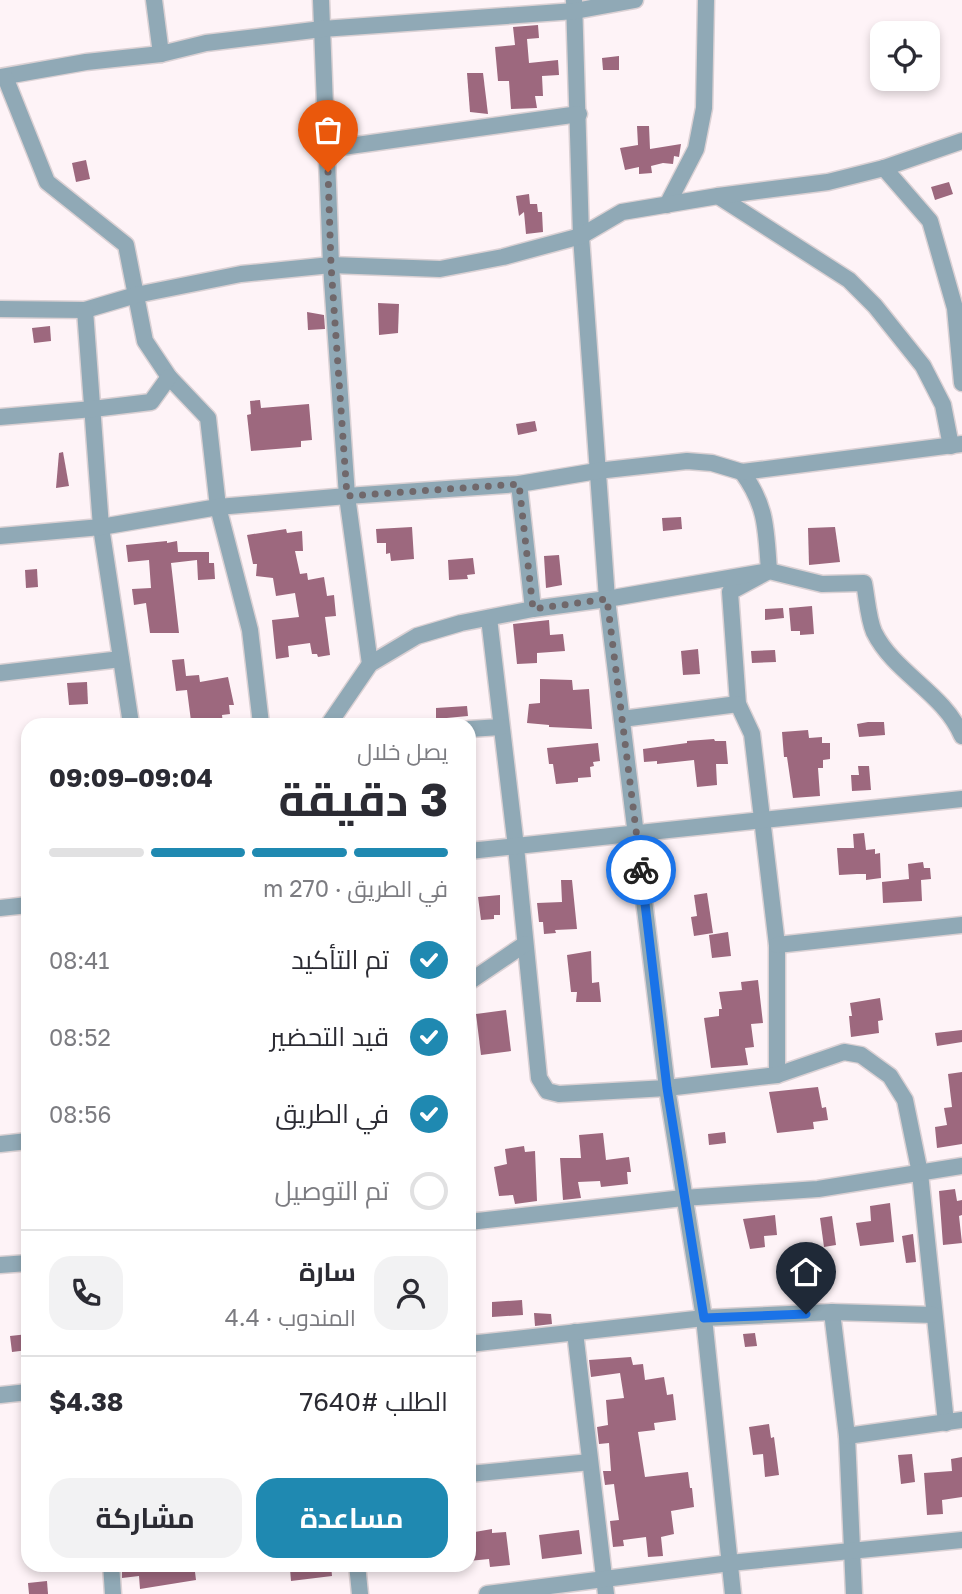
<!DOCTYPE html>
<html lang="ar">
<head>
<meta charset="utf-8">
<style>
  body { margin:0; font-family:"Golos Text",Cairo,sans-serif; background:#f2f2f3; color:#2b2b33; direction:rtl; height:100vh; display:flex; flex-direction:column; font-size:26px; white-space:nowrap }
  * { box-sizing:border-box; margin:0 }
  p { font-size:23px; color:#7c7c81 }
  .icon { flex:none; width:38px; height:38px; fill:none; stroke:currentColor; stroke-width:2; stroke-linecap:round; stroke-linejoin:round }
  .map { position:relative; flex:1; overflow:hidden; direction:ltr }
  .side { position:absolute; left:21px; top:718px; width:455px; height:854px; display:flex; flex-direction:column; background:#fff; border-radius:21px; box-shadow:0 4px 10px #0003; direction:rtl }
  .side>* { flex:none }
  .buttons { position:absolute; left:870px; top:21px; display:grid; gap:14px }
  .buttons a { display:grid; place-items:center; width:70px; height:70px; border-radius:14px; background:#fff; box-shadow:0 4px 10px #0003; font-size:35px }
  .pin { position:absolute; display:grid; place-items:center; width:60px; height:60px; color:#fff; margin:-72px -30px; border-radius:50% 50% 50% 0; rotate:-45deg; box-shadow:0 0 7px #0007 }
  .pin .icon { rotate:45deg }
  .courier { position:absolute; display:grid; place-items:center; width:70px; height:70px; margin:-35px; border:5px solid #1a73e8; border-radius:50%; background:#fff; color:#222; box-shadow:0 2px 9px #0007 }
  .head em { font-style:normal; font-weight:700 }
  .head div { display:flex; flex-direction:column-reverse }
  .head { display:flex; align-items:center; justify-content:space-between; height:119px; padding:0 28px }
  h1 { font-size:46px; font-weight:700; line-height:52px }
  .bar { display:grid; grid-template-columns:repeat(4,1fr); gap:10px 7px; align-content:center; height:84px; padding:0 28px }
  .bar i { height:9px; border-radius:5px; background:#e1e1e2 }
  .bar .selected { background:#1f89b1 }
  .bar p { grid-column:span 4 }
  .line { display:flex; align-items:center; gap:18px; padding:0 28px; border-top:2px solid #e1e1e2 }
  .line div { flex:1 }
  .round { display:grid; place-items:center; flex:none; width:74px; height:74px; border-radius:21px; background:#f2f2f3 }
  ol { padding:0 28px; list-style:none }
  li { display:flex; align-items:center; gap:21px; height:77px }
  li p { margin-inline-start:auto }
  li .icon { padding:7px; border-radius:50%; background:#1f89b1; color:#fff; stroke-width:4 }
  li:last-child { color:#7c7c81 }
  li i { width:38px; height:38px; border:4px solid #e1e1e2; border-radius:50% }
  .primary-button { display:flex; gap:14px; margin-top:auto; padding:14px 28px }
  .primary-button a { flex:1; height:80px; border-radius:21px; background:#1f89b1; color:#fff; font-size:28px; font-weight:700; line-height:80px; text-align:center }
  .primary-button a+a { background:#f2f2f3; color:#2b2b33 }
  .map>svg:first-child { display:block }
  .building { fill:#9d687e }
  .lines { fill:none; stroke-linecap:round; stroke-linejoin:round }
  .minor-casing { stroke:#dbd1d4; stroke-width:19 }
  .minor { stroke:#90a9b6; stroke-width:16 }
  .done { stroke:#70686b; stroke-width:7; stroke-dasharray:0 12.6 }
  .route { stroke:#1a73e8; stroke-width:9 }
</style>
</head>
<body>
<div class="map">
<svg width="962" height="1594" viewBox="0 0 962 1594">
  <rect width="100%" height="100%" fill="#fef3f7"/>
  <g class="building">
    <polygon points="538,25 539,38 527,39 529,63 558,60 559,75 542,76 543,96 535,96 537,108 511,109 509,81 498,81 495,47 515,45 513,27"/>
    <polygon points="619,56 619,70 603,70 602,58"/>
    <polygon points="467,73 483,73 488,114 470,112"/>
    <polygon points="637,126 649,126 650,149 681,144 679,157 674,156 673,164 663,163 651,166 652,173 639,174 639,167 625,170 620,148 638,145"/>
    <polygon points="86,160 90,179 76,182 72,163"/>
    <polygon points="949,182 953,194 935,200 931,187"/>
    <polygon points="529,194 530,204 537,204 538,212 542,212 543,232 526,234 524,212 519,216 516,196"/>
    <polygon points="378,303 399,304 398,333 379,335"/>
    <polygon points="307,312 324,315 325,329 308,330"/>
    <polygon points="50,326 51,341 34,343 32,328"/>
    <polygon points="260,400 261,408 309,404 312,440 301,441 301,447 251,451 247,415 251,414 250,401"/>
    <polygon points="535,421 537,431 518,435 516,424"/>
    <polygon points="63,452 69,486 56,488 59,453"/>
    <polygon points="681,517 682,529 663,531 662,518"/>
    <polygon points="412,527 414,559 391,561 390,553 386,554 386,543 377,543 376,529"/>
    <polygon points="835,527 840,562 809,565 808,528"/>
    <polygon points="286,529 287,533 302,531 303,551 295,551 300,574 307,573 308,580 324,577 327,596 334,595 336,616 325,617 330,655 318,657 317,654 312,654 310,643 288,646 289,657 276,659 272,620 299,617 295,593 276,596 273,578 256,576 257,564 253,564 247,535"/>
    <polygon points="167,541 167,543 177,541 178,552 209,552 209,563 214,563 215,579 198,580 197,560 171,563 179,633 150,633 146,603 134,605 132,589 151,588 149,560 128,562 126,545"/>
    <polygon points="559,555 562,585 546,588 544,556"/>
    <polygon points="473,558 475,574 467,575 468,579 449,580 448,560"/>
    <polygon points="37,569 38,587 26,588 25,570"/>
    <polygon points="812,606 814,634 800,635 800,631 791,631 789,608"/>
    <polygon points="783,608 784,618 765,620 765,609"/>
    <polygon points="549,620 550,635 563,634 565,651 537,653 537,663 517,664 513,624"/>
    <polygon points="698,649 700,674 683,675 681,651"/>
    <polygon points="775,650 776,662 752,663 751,651"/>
    <polygon points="184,659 186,676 199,675 200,682 228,677 234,705 229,705 230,714 222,715 223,724 195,724 195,720 191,721 187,690 176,691 172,660"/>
    <polygon points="540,679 572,680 573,690 589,689 592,729 549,727 549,725 527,723 529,704 540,703"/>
    <polygon points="87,682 88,704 69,705 67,683"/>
    <polygon points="467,706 468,716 436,719 436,708"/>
    <polygon points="868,722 884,722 885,735 859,737 857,724"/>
    <polygon points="808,730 809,738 822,737 822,743 830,743 830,759 823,760 823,768 818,768 820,796 793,798 787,757 784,757 782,732"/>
    <polygon points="714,739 715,741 726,741 728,764 716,764 717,785 697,787 694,760 657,764 657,761 644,762 643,749 687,743 687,741"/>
    <polygon points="598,743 600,761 593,762 594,766 590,767 591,777 578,778 578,782 556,784 553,764 549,764 547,748"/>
    <polygon points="858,766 869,766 871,790 852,791 851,775 859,775"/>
    <polygon points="864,833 866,850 875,849 875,854 880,853 881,878 866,880 866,874 857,874 839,875 837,848 854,848 853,834"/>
    <polygon points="923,862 924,868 930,868 931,879 921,880 922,901 883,903 882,882 909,879 908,864"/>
    <polygon points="561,880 572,880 577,929 555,930 556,933 544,934 543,922 539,922 537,903 562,902"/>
    <polygon points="707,893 713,933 694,936 691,917 697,916 694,895"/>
    <polygon points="500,895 500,915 494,915 494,919 481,920 478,897"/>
    <polygon points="728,932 731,956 712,958 709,935"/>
    <polygon points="591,951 592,983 599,982 601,1002 576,1002 577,992 571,992 567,955"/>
    <polygon points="758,980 763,1023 751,1024 754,1047 745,1048 748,1065 711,1068 704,1018 719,1016 719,1009 722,1009 719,992 742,990 741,982"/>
    <polygon points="880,998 883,1020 878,1021 879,1033 851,1037 849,1016 852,1016 850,1003"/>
    <polygon points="506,1010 511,1051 481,1055 476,1014"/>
    <polygon points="962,1030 962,1042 937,1046 935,1033"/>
    <polygon points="962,1072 962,1144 937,1148 935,1127 947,1125 944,1108 952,1107 948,1074"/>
    <polygon points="818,1087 822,1108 826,1107 828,1120 813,1122 814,1129 777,1133 769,1092"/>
    <polygon points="725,1132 726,1143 709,1145 708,1134"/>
    <polygon points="603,1133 606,1160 629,1157 631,1172 627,1172 628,1184 601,1187 600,1181 578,1182 581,1198 563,1200 560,1158 581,1158 579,1135"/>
    <polygon points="524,1146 525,1152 535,1151 537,1201 515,1204 513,1195 499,1196 494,1167 507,1164 505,1149"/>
    <polygon points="955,1189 957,1201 962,1200 962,1215 959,1216 962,1243 943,1245 939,1191"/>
    <polygon points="890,1203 894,1242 860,1246 856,1223 871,1221 870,1206"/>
    <polygon points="775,1215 777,1235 764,1236 765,1247 750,1249 743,1219"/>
    <polygon points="832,1216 836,1245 824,1247 820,1218"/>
    <polygon points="913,1234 916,1262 906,1263 902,1236"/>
    <polygon points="522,1300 523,1315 492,1317 492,1302"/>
    <polygon points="534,1313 551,1314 552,1324 535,1326"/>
    <polygon points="755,1333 757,1346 745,1347 743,1334"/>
    <polygon points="28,1334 28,1350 12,1352 10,1336"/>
    <polygon points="631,1357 633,1365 643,1364 645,1380 664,1377 667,1395 673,1394 676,1420 654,1423 655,1430 638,1432 645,1477 688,1472 690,1488 692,1488 694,1507 671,1511 674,1534 661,1537 663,1556 648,1557 646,1537 623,1540 624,1546 613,1547 610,1521 619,1520 615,1492 614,1484 605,1485 603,1471 611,1471 609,1443 599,1444 597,1427 608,1425 606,1400 624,1398 620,1373 591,1377 589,1360"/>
    <polygon points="769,1424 771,1438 774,1437 779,1475 765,1477 763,1454 753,1455 749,1427"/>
    <polygon points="912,1454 915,1482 901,1484 898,1455"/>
    <polygon points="962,1457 962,1497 942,1500 943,1514 927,1515 924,1473 952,1471 951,1459"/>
    <polygon points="492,1529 492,1533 506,1532 510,1565 490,1567 489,1559 469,1561 469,1533"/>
    <polygon points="579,1530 582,1554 542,1559 539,1535"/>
    <polygon points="122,1564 149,1564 149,1569 194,1564 196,1580 140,1589 139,1576 122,1578"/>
    <polygon points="292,1564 331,1564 332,1576 291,1581 290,1569 293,1569"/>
    <polygon points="47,1581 48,1594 29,1594 28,1583"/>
  </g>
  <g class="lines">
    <g class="minor-casing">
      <g id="minor">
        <polyline points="154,0 161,54"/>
        <polyline points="321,0 331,265 347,496 370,664"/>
        <polyline points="574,0 581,236 607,599 667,1088 704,1318 733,1594"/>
        <polyline points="0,77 86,62 161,54 206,43 322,29 575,11 635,0"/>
        <polyline points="5,77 47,182 126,245 145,341 169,377 208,418 218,507 250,630 261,724"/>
        <polyline points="328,149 579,114"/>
        <polyline points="884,168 930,221 955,308 962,383"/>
        <polyline points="718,196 849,280 875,306 923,366 943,405 951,446"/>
        <polyline points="667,205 696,149 704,108 706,0"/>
        <polyline points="0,309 85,310 136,295 241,274 331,265 440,269 503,257 581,236 622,212 718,196 828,182 884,168 962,141"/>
        <polyline points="85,310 101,527 131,724"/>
        <polyline points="0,417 93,409 151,402 169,377"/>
        <path d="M742,472C767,506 766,530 769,571L730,592L738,704L752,734L777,945V1075"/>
        <polyline points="519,484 533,609"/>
        <polyline points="0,536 101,527 218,507 347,496 519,484 597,471 687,461 712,463 742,472 962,444"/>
        <polyline points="489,618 516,847 539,1078 547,1091 559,1094 667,1088 777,1075 844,1052 861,1055 890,1076 905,1100 920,1173 946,1423"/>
        <polyline points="0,673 121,659"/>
        <polyline points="622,719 738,704"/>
        <path d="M329,724L370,664L417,636L461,623L533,609L607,599L769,571L822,584L864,583C867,598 868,618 874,632C894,673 944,693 962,736"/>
        <polyline points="469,729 501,727"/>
        <path d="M469,851C634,835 798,816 962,799"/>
        <polyline points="0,908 28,905"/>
        <polyline points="777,945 962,925"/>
        <polyline points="469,982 525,944"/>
        <polyline points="0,1144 28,1141"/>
        <polyline points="469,1222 683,1198 818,1189 962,1166"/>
        <polyline points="0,1265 28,1263"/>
        <polyline points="832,1312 847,1436 854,1594"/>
        <polyline points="575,1332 606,1594"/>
        <polyline points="469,1344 704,1318 832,1312 934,1315"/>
        <polyline points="0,1395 28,1392"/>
        <polyline points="847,1436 962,1420"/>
        <polyline points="469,1474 590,1462"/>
        <polyline points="111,1564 113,1594"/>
        <polyline points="357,1564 360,1594"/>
        <polyline points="487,1594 730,1563 962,1540"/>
      </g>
    </g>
    <use href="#minor" class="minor"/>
  </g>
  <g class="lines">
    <polyline class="done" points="328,172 331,265 347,496 519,484 533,609 607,599 641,870"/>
    <polyline class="route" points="641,870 667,1088 704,1318 806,1314"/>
  </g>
</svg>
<div class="buttons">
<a><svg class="icon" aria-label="locate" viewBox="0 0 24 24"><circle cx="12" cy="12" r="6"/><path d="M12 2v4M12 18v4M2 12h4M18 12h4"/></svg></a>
</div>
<div class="pin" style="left:328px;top:172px;background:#ea580c"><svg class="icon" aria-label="bag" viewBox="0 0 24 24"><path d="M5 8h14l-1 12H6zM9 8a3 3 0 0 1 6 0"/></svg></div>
<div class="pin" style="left:806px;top:1314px;background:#1f2937"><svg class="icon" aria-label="home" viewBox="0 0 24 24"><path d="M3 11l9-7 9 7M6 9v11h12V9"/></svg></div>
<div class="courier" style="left:641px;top:870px"><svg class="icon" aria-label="bike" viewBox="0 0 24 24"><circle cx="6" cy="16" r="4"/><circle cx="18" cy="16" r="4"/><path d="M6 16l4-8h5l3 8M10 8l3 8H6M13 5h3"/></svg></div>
<section class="side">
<div class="head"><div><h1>3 دقيقة</h1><p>يصل خلال</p></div><em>09:04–09:09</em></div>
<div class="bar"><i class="selected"></i><i class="selected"></i><i class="selected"></i><i></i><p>في الطريق · 270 m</p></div>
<ol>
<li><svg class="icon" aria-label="check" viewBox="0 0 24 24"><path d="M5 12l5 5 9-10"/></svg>تم التأكيد<p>08:41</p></li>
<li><svg class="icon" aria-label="check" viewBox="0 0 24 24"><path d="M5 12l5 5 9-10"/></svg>قيد التحضير<p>08:52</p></li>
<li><svg class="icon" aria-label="check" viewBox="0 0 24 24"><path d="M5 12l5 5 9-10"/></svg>في الطريق<p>08:56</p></li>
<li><i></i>تم التوصيل</li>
</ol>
<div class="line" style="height:126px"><a class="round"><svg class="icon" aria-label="person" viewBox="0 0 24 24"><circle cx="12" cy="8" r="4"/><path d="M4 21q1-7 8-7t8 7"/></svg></a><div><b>سارة</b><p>المندوب · 4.4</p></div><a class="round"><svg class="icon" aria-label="phone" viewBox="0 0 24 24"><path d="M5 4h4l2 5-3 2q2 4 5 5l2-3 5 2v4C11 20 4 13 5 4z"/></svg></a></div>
<div class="line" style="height:91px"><div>الطلب #7640</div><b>$4.38</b></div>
<div class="primary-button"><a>مساعدة</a><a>مشاركة</a></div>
</section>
</div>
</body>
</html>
